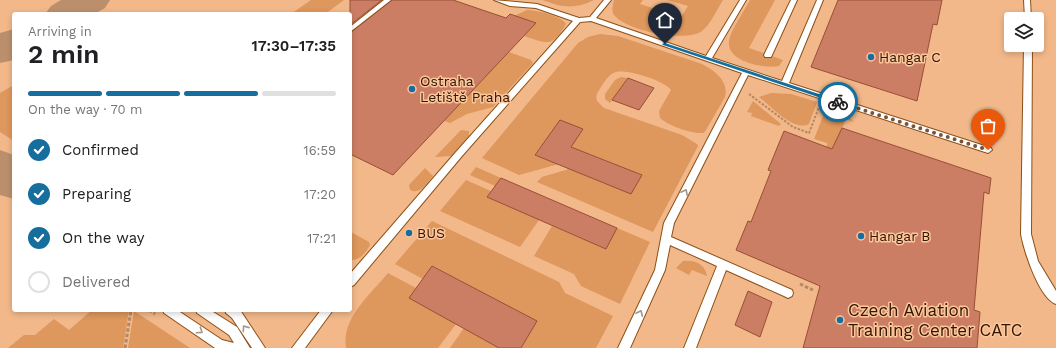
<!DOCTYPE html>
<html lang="en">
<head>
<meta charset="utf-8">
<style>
  body { margin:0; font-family:"Work Sans",sans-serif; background:#f6f6f6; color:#202124; height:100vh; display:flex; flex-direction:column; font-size:15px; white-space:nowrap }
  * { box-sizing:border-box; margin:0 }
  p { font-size:13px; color:#757577 }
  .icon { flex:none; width:22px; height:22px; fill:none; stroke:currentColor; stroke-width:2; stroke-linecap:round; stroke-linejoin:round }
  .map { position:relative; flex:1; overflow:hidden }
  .sheet { position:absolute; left:12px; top:12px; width:340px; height:300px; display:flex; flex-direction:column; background:#fff; border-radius:4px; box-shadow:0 2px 6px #0003 }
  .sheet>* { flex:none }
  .fabs { position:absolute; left:1004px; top:12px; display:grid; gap:8px }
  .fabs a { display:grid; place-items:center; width:40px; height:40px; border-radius:4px; background:#fff; box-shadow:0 2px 6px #0003; font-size:20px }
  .pin { position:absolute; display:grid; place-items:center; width:34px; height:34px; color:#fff; margin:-41px -17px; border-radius:50% 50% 50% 0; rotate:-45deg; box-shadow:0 0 4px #0007 }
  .pin .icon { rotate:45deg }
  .courier { position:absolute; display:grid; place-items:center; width:40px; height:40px; margin:-20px; border:3px solid #156e9d; border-radius:50%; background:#fff; color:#222; box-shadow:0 1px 5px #0007 }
  .summary em { font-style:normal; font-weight:600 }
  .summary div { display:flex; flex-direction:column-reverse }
  .summary { display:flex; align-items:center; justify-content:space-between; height:68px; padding:0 16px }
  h1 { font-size:26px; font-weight:600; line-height:30px }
  .bar { display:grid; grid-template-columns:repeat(4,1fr); gap:6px 4px; align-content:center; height:48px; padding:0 16px }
  .bar i { height:5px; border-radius:3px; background:#e0e0e0 }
  .bar .current { background:#156e9d }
  .bar p { grid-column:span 4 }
  ol { padding:0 16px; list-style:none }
  li { display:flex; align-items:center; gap:12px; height:44px }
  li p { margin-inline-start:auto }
  li .icon { padding:4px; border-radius:50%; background:#156e9d; color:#fff; stroke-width:4 }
  li:last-child { color:#757577 }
  li i { width:22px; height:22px; border:2px solid #e0e0e0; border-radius:50% }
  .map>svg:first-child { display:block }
  .built { fill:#f2b88a; fill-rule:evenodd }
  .green { fill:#de975c }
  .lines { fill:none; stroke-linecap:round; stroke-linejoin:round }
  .taxiway { fill:#bc8f6c; fill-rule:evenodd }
  .building { fill:#cc7e64; stroke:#984f36 }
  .lane-casing { stroke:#8b5017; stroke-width:2 }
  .path-far1 { stroke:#b48866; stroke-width:2; stroke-dasharray:2.5 1.5; stroke-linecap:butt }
  .path { stroke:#b48866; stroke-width:3; stroke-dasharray:3.5 2; stroke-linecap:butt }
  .lane { fill:#fff; fill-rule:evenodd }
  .oneway { stroke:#a2978d }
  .route { fill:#156e9d }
  .done { stroke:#785438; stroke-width:4; stroke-dasharray:0 7.2 }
  .poi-dot { fill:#156e9d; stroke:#fdc69c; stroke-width:1.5 }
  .labels { text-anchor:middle; stroke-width:3; stroke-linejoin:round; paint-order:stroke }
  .poi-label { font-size:14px; fill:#301702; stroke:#fdc69c; text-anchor:start }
  .near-poi-label { font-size:17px; fill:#301702; stroke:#fdc69c; text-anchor:start }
</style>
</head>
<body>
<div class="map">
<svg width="1056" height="348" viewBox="0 0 1056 348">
  <rect width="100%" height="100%" fill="#fdc69c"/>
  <path class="built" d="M0,0H1056V348H0ZM14,14H350V310H14ZM1011,19H1037V45H1011Z"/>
  <g class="green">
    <polygon points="311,0 344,0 325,14 291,14"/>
    <path d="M542,0H594C574,10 562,7 542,0Z"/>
    <path d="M614,0H643L640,4L681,17L688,6L667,0H723C717,9 711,24 702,31C685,43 627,31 614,15C611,10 613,5 614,0Z"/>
    <path d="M750,0H775L749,48L783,60L779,66C765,69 726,62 729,41C731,30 744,11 750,0Z"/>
    <path d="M527,10C536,10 562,16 566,24C552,49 546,43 524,36L536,23L514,16Z"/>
    <path d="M600,34L618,36L702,64C715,71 729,81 725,97L706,130L704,133C691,134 669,126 660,118L659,111L671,90C665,81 628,69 616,72C609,74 605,81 601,87C598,92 595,95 597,101L604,108L682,135L697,144L698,146L653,232L537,182L542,177L569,169L631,193L642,175L590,154L584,164L564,157L583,129L560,121L535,154L559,164L519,175L482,158L578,43L588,37Z"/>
    <polygon points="509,52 531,60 533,63 493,107 467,114 450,123 444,121"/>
    <polygon points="621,77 628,78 610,103 605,99 605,94 615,80"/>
    <polygon points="14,85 14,141 0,132 0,93"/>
    <path d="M771,93L791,94L817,102L809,124C794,132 771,106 759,97Z"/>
    <polygon points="753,101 781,124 779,126 751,116 752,113 747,112"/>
    <polygon points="827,106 842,110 854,122 846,119 840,133 853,158 827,149 827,143 814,139"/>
    <polygon points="461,130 469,131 469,136 451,156 435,157"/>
    <polygon points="476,167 501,178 495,186 470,175"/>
    <path d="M425,168L433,176C427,183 420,195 410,190L409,185Z"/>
    <polygon points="466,180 491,191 487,197 539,220 520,247 440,211"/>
    <polygon points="432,221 559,282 565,293 613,316 596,348 521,348 537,321 433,266 423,279 395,264"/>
    <polygon points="552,226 606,249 617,228 650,242 620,304 581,286 574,274 534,256"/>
    <path d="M351,232L369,242L370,245C366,252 360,261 350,260Z"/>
    <path d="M683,261C695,260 705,264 707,276L692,270L689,275L676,268Z"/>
    <path d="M388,273L416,288L410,298L456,324L438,348H346C341,318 371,294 388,273Z"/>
    <polygon points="92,310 129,310 123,348 8,348 24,335 35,335 54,319 69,330"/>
    <polygon points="134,311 190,348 128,348"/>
    <polygon points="464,328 499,348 450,348"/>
  </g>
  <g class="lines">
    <g class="taxiway">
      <polygon points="61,0 110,0 105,8 94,14 45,14 51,6"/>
      <polygon points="14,29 14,60 0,63 0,33"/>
      <polygon points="0,150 14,155 14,199 0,195"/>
    </g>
  </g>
  <g class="building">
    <polygon points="350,0 382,0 350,25"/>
    <polygon points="392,0 453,0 506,18 510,14 536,23 393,175 350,154 350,33"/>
    <polygon points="838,0 942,0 937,25 933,24 917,101 811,67"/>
    <polygon points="628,78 654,88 639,110 612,100"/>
    <polygon points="560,120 583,129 571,147 642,175 631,194 535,155"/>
    <polygon points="842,128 991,178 989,194 984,192 974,310 980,312 977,348 803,348 820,286 736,250 748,221 751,222 771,171 768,170 784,131 832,149"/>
    <polygon points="501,178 617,228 606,249 487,197"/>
    <polygon points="432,266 537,321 521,348 499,348 409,298"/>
    <polygon points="748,291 772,302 760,337 735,325"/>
  </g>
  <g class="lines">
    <g class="lane-casing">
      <g id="lane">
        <polygon points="384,0 391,0 350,32 350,27"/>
        <polygon points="494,0 537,4 579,18 590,17 604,0 611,0 596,18 706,56 740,0 746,0 712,58 782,81 817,0 823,0 789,83 991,148 992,150 988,153 748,75 674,223 671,237 792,290 793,293 792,296 788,298 784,296 726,270 696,348 684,348 717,266 670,245 665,270 630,348 618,348 655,270 664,223 742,73 591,21 580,22 462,156 354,285 350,287 350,274 456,152 573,21 536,8 510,6"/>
        <polygon points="791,0 797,0 772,55 771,57 765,57 764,55"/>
        <polygon points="1024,0 1030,0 1031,19 1025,19"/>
        <path d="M1024,45H1032L1031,234L1038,261L1056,291V304C1039,298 1024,251 1021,234Z"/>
        <polygon points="163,310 177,310 222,340 234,343 229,335 197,313 196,310 210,310 237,327 250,348 215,348 164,313"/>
        <polygon points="225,310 240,310 265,348 252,348 232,318 226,313"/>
        <polygon points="321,310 333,310 305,348 292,348"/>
      </g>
    </g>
    <polyline class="path-far1" points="749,94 793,127 809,133 819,107"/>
    <g class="path">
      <polyline points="800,284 813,290"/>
      <polyline points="149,310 155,314"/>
      <polyline points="125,348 131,310"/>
    </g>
    <use href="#lane" class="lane"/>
  </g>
  <defs><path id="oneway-chevron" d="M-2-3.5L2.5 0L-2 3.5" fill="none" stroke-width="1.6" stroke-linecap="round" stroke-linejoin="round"/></defs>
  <g class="oneway">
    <use href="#oneway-chevron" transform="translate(685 192) rotate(-63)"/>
    <use href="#oneway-chevron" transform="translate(640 313) rotate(-65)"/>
    <use href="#oneway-chevron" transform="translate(245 328) rotate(-125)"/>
    <use href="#oneway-chevron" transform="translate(200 331) rotate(34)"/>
  </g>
  <polygon class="route" points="665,43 840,101 841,102 836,103 663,45 662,44"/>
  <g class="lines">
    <polyline class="done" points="838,102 988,150"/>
  </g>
  <g class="poi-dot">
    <circle cx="871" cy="57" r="4"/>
    <circle cx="412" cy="89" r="4"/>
    <circle cx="409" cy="233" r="4"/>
    <circle cx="861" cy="236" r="4"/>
    <circle cx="840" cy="320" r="4"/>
  </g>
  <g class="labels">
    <g class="poi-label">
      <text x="879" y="62">Hangar C</text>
      <text x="420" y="86">Ostraha<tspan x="420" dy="16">Letiště Praha</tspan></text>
      <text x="417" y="238">BUS</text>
      <text x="869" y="241">Hangar B</text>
    </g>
    <g class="near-poi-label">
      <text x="848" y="316">Czech Aviation<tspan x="848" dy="20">Training Center CATC</tspan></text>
    </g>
  </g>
</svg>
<div class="fabs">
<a><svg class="icon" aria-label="layers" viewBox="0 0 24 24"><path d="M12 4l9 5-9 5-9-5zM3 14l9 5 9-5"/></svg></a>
</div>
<div class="pin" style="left:988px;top:150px;background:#ea580c"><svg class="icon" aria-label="bag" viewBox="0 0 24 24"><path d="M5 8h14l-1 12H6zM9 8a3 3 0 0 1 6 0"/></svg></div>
<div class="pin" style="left:665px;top:44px;background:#1f2937"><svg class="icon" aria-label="home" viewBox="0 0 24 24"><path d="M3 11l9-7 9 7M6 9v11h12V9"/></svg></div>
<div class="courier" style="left:838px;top:102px"><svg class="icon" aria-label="bike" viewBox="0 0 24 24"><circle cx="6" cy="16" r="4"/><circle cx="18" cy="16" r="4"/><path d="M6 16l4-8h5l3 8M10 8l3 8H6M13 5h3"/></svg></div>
<section class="sheet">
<div class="summary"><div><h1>2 min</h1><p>Arriving in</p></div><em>17:30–17:35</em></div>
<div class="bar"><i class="current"></i><i class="current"></i><i class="current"></i><i></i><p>On the way · 70 m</p></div>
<ol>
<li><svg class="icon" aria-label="check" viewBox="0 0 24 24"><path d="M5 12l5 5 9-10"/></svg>Confirmed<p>16:59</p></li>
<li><svg class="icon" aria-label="check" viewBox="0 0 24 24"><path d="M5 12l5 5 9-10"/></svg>Preparing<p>17:20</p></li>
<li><svg class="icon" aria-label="check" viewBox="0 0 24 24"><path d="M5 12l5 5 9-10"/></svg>On the way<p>17:21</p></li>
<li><i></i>Delivered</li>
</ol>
</section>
</div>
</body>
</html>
